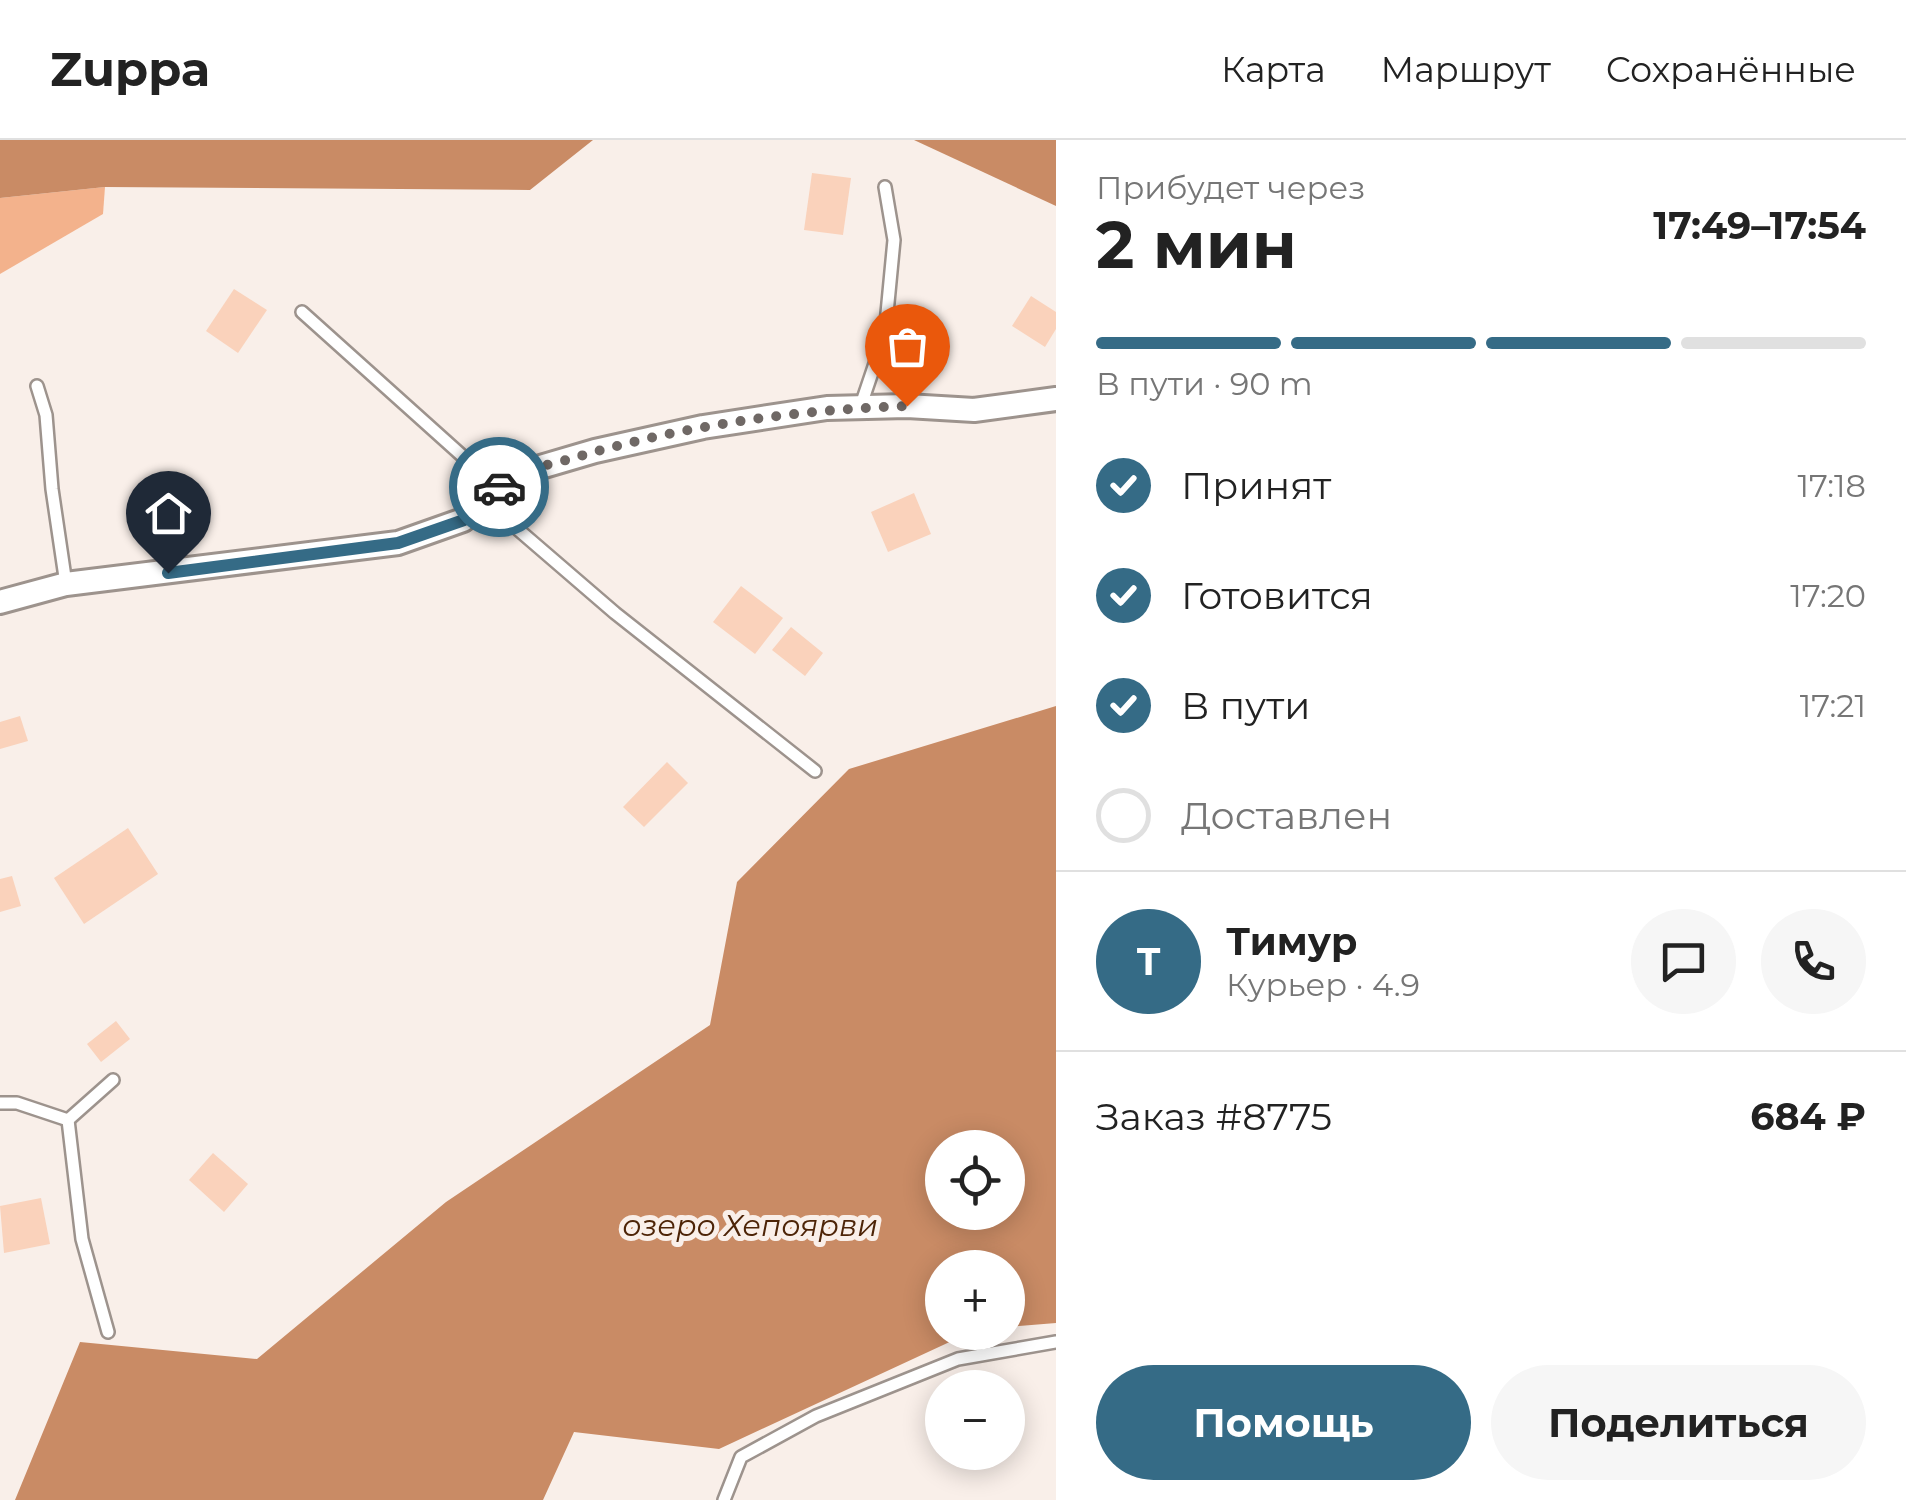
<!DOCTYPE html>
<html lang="ru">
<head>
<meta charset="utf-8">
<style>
  body { margin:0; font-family:Montserrat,sans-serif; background:#f6f6f6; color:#222; height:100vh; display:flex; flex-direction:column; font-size:38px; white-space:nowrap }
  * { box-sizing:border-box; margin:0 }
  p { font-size:32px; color:#767676 }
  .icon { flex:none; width:55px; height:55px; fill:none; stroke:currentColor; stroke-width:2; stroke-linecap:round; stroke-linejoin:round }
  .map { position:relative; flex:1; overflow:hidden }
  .side { display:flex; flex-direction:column; background:#fff; width:850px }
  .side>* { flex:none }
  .fabs { position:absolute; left:925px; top:990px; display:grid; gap:20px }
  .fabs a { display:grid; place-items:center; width:100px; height:100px; border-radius:50%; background:#fff; box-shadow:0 5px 25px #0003; font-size:50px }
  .pin { position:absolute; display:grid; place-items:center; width:85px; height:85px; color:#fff; margin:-102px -42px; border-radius:50% 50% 50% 0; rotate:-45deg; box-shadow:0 0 10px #0007 }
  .pin .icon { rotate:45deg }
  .courier { position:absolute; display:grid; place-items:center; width:100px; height:100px; margin:-50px; border:8px solid #356b86; border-radius:50%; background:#fff; color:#222; box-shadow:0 2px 12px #0007 }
  .summary em { font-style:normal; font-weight:700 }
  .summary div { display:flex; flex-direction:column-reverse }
  .summary { display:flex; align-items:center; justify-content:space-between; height:170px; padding:0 40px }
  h1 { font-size:65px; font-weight:700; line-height:75px }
  .bar { display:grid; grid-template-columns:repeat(4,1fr); gap:15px 10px; align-content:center; height:120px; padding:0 40px }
  .bar i { height:12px; border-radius:8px; background:#e0e0e0 }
  .bar .on { background:#356b86 }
  .bar p { grid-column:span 4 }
  .line { display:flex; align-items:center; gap:25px; padding:0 40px; border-top:2px solid #e0e0e0 }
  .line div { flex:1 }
  .round { display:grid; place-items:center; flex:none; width:105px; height:105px; border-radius:52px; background:#f6f6f6 }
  ol { padding:0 40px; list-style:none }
  li { display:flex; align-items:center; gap:30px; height:110px }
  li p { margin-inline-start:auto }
  li .icon { padding:10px; border-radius:50%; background:#356b86; color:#fff; stroke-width:4 }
  li:last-child { color:#767676 }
  li i { width:55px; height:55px; border:5px solid #e0e0e0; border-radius:50% }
  .cta { display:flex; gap:20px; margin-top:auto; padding:20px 40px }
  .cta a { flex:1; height:115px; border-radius:60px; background:#356b86; color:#fff; font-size:40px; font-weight:700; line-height:115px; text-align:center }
  .cta a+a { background:#f6f6f6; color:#222 }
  header { display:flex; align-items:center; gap:60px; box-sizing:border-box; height:140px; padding:0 50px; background:#fff; border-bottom:2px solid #e0e0e0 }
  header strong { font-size:48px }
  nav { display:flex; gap:55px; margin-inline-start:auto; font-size:35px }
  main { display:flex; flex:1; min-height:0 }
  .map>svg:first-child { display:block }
  .forest { fill:#f3b28c }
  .water { fill:#c98b65; fill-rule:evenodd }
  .building { fill:#fad2bb }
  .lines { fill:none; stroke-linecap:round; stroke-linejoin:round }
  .lane-casing { stroke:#9d938d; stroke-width:16 }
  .street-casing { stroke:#9d938d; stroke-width:28 }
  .lane { stroke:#fff; stroke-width:11 }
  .street { stroke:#fff; stroke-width:22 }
  .done { stroke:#6f6865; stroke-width:10; stroke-dasharray:0 18 }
  .route { stroke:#356b86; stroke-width:12 }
  .labels { text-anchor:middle; stroke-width:10; stroke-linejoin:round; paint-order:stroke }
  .water-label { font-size:30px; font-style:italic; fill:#4d2407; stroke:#f9efe9 }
</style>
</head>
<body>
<header>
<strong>Zuppa</strong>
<nav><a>Карта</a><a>Маршрут</a><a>Сохранённые</a></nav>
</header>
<main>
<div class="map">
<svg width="1056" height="1360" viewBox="0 0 1056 1360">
  <rect width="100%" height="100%" fill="#f9efe9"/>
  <polygon class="forest" points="105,47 103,74 0,134 0,58"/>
  <g class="water">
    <polygon points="0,0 593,0 530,50 105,47 0,58"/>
    <polygon points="914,0 1056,0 1056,66"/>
    <path d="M1056,566V1183L1008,1187V1128H942V1192L969,1193L719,1309L574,1292L543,1360H15L80,1202L257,1219L446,1062L710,885L737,742L849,629ZM942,1008H1008V1072H942Z"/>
  </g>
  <g class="building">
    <polygon points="812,33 851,38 843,95 804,90"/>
    <polygon points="234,149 267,170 238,213 206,191"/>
    <polygon points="1031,156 1056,172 1056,189 1045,207 1012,186"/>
    <polygon points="167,345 191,371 152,406 128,380"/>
    <polygon points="914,353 931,394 888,412 871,372"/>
    <polygon points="741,446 783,478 755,514 713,482"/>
    <polygon points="791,487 823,513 805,536 772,510"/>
    <polygon points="20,576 28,601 0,609 0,582"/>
    <polygon points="667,622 688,643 644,687 623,667"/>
    <polygon points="128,688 158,734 84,784 54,738"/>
    <polygon points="12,736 21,766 0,772 0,739"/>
    <polygon points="116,881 130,899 101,922 87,904"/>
    <polygon points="213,1013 248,1044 224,1072 189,1040"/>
    <polygon points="41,1058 50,1104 4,1113 0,1066"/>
  </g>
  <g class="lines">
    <g class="lane-casing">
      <g id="lane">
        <polyline points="302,172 498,348 514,386 615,473 815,631"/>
        <polyline points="37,246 46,275 52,349 66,444"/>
        <polyline points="860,268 885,194 894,100 885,47"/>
        <polyline points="0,963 17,963 68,980 113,940"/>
        <polyline points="68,980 82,1099 108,1192"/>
        <polyline points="724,1360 741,1317 816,1276 958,1219 1056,1202"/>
      </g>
    </g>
    <g class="street-casing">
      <polyline id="street" points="0,462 66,444 398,403 463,380 510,336 595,311 703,287 827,268 907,266 974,270 1056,259"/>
    </g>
    <use href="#lane" class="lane"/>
    <use href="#street" class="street"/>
  </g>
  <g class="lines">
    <path class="done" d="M499,347C518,329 546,326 570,319C680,286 793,270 907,266"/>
    <polyline class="route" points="168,433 398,403 464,380 499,347"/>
  </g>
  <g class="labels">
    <g class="water-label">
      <text x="750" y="1096">озеро Хепоярви</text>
    </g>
  </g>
</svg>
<div class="fabs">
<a><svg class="icon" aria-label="locate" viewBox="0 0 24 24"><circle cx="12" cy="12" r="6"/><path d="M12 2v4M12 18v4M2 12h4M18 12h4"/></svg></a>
<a>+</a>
<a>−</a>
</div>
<div class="pin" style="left:907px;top:266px;background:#ea580c"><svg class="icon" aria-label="bag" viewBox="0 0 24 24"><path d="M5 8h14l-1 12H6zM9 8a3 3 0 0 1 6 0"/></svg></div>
<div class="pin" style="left:168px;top:433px;background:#1f2937"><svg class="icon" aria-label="home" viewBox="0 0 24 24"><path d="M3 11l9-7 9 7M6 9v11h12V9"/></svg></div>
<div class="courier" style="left:499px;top:347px"><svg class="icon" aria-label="car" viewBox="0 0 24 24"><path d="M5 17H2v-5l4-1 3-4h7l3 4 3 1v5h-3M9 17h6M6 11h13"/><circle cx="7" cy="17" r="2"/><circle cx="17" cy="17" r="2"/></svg></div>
</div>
<section class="side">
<div class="summary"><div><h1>2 мин</h1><p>Прибудет через</p></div><em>17:49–17:54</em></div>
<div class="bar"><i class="on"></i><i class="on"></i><i class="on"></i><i></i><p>В пути · 90 m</p></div>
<ol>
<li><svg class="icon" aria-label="check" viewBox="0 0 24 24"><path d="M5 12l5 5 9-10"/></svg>Принят<p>17:18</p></li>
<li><svg class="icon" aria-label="check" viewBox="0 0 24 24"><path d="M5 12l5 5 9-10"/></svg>Готовится<p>17:20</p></li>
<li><svg class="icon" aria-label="check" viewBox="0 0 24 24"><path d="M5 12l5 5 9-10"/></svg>В пути<p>17:21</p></li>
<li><i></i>Доставлен</li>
</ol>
<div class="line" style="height:180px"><b class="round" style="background:#356b86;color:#fff">Т</b><div><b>Тимур</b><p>Курьер · 4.9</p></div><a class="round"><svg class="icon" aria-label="chat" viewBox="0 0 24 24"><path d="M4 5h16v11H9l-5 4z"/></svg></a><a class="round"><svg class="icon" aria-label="phone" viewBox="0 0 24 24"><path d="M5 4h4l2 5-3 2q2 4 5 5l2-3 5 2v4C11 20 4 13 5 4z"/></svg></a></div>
<div class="line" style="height:130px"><div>Заказ #8775</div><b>684 ₽</b></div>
<div class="cta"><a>Помощь</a><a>Поделиться</a></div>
</section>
</main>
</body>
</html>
